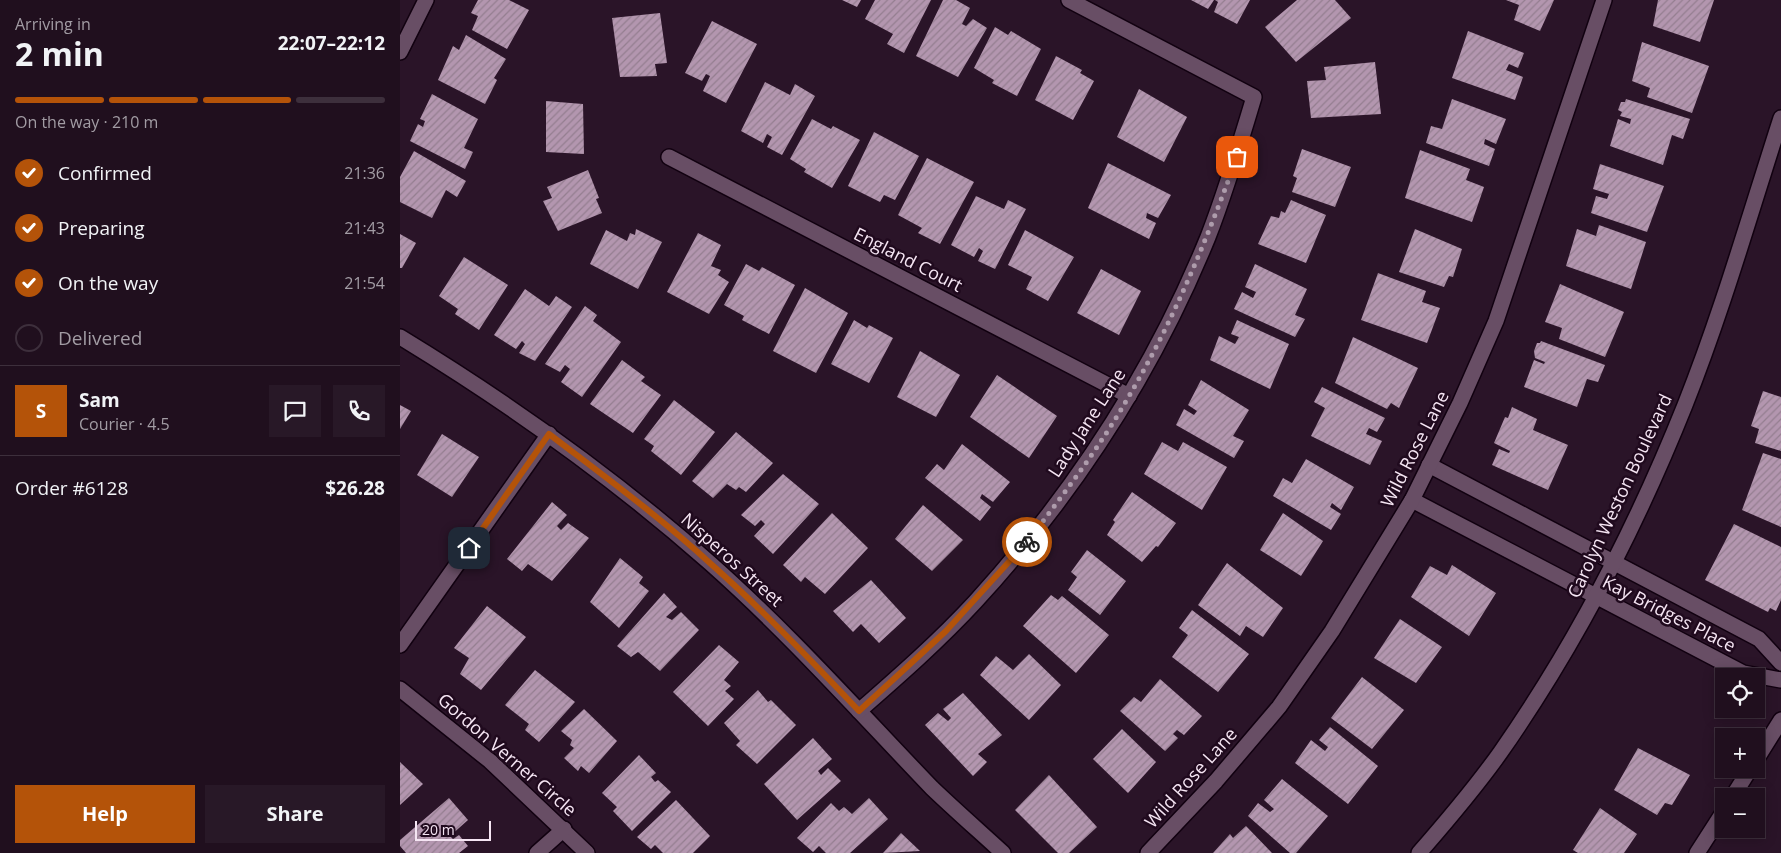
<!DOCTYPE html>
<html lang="en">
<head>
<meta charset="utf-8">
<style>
  body { margin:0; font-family:"Open Sans",sans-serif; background:#281827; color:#f1f3f6; height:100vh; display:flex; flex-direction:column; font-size:19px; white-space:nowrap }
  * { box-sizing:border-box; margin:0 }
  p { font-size:16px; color:#a29ca4 }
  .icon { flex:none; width:28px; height:28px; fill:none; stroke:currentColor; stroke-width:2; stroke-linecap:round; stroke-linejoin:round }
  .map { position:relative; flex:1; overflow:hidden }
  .panel { display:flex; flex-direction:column; background:#200f1e; width:400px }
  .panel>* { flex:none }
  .tools { position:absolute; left:1315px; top:668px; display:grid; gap:10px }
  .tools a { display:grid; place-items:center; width:50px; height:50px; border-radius:0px; background:#200f1e; box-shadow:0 2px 12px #0003,0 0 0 1px #3d2f3c; font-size:25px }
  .scale { position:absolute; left:15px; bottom:12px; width:76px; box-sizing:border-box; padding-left:5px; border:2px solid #f5e5f3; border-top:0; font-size:14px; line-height:18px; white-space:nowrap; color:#f5e5f3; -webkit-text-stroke:4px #200a1e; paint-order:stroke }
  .pin { position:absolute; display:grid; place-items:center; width:42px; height:42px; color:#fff; margin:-21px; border-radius:10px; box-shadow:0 2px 8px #0006 }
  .courier { position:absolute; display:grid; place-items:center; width:50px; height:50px; margin:-25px; border:4px solid #b45309; border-radius:50%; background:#fff; color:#222; box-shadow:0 1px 6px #0007 }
  .summary em { font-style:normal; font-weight:700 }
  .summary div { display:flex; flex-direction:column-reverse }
  .summary { display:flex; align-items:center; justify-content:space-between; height:85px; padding:0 15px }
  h1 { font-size:32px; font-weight:700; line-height:38px }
  .bar { display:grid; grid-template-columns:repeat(4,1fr); gap:8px 5px; align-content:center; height:60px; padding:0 15px }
  .bar i { height:6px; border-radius:4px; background:#3d2f3c }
  .bar .selected { background:#b45309 }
  .bar p { grid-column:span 4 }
  .line { display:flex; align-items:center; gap:12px; padding:0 15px; border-top:1px solid #3d2f3c }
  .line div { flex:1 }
  .round { display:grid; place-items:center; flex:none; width:52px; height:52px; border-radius:0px; background:#281827 }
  ol { padding:0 15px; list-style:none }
  li { display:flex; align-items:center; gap:15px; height:55px }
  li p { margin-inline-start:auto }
  li .icon { padding:5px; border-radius:50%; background:#b45309; color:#fff; stroke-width:4 }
  li:last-child { color:#a29ca4 }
  li i { width:28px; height:28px; border:2px solid #3d2f3c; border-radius:50% }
  .primary-button { display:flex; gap:10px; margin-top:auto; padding:10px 15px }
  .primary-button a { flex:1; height:58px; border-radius:0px; background:#b45309; color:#fff; font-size:20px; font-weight:700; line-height:58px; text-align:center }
  .primary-button a+a { background:#281827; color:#f1f3f6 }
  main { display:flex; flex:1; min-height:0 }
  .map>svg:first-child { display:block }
  .building { fill:url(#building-hatch) }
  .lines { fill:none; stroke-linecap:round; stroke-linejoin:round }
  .minor-casing { stroke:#110110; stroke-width:18 }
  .minor { stroke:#684e65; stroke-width:15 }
  .done { stroke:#ae9cac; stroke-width:5; stroke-dasharray:0 9 }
  .route { stroke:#b45309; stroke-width:6 }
  .labels { text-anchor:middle; stroke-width:5; stroke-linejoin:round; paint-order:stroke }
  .street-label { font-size:18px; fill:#f5e5f3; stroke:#200a1e }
</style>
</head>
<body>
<main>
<section class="panel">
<div class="summary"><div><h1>2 min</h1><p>Arriving in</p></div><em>22:07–22:12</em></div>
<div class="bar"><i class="selected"></i><i class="selected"></i><i class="selected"></i><i></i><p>On the way · 210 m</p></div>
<ol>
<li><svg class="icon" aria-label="check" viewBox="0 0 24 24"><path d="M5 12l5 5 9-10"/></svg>Confirmed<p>21:36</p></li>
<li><svg class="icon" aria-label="check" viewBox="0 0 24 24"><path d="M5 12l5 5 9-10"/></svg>Preparing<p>21:43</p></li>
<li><svg class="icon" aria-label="check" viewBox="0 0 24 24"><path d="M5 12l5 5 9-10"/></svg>On the way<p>21:54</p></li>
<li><i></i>Delivered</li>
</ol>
<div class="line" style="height:90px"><b class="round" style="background:#b45309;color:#fff">S</b><div><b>Sam</b><p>Courier · 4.5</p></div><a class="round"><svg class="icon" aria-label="chat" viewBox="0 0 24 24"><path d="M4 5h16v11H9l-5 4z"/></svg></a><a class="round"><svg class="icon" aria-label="phone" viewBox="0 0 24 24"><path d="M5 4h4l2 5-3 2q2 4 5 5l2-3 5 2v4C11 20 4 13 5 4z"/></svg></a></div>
<div class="line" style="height:65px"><div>Order #6128</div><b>$26.28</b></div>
<div class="primary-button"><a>Help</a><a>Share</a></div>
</section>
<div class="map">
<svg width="1381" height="853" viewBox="0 0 1381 853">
  <defs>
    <pattern id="building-hatch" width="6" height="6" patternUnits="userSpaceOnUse" patternTransform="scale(1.25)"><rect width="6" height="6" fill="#b396af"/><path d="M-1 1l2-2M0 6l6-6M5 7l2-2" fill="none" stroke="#947e90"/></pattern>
  </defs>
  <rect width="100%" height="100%" fill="#2a1428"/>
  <g class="building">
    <polygon points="78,0 109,0 129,10 107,49 72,30 78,16 71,13"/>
    <polygon points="442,0 461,0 457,7"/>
    <polygon points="475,0 531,0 504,53 487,44 493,34 465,19"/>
    <polygon points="543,0 556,0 570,8 562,24 566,26 573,19 587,28 558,77 516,56"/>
    <polygon points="791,0 814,0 808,9"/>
    <polygon points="815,0 850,0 837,24 814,12 818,2"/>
    <polygon points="897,0 935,0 951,18 896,62 865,27"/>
    <polygon points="1106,0 1154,0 1140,31 1114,20 1119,5"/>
    <polygon points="1258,0 1314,0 1300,42 1253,26"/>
    <polygon points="260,13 267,63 255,64 257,76 220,77 212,18"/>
    <polygon points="312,21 357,44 326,103 303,91 310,76 306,74 302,81 285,73"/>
    <polygon points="595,27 608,35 611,31 641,49 617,96 592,83 594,80 574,68"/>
    <polygon points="1068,31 1124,53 1118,68 1109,64 1106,70 1123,77 1115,100 1052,78"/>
    <polygon points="66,35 106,59 94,78 97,80 85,104 38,80 53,46 59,50"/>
    <polygon points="1242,42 1309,66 1292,113 1247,97 1250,88 1232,81"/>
    <polygon points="656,56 682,70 680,73 694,81 673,120 635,100"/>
    <polygon points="975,62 981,114 911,118 907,81 926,80 924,67"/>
    <polygon points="365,82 390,95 395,84 415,96 382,155 367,147 372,137 367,134 363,143 341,131"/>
    <polygon points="739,89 787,117 764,162 717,137"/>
    <polygon points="32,94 78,119 64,148 73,152 65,169 10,141 18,124 23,127 25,121 20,119"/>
    <polygon points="1052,99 1106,119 1096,144 1085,139 1084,144 1095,149 1089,166 1026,143 1031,126 1042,129"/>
    <polygon points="1226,99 1290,119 1283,139 1272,135 1263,165 1210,146 1218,119 1230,124 1231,119 1220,116 1222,112 1218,110 1221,102 1225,102"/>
    <polygon points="146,101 183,104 184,154 146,152"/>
    <polygon points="412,119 431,129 433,126 460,140 432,188 404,172 406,169 390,159"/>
    <polygon points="474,132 519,156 495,200 484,195 480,202 448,186"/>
    <polygon points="902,149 951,167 935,207 892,192 897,178 893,176"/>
    <polygon points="1020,150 1070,169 1066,180 1084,187 1072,222 1005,198"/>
    <polygon points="14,151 66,181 57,197 46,190 32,218 0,202 0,177"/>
    <polygon points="527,158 574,182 540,244 518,233 522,228 498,215"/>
    <polygon points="708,163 771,195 758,218 747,213 746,218 756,223 749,239 688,208"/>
    <polygon points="1200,164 1264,186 1247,232 1191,213 1196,196 1207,199 1209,194 1193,189"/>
    <polygon points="188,170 199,198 196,199 202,213 158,231 143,201 152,198 147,187"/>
    <polygon points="576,196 604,209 608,200 626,209 595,269 578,261 583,251 579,248 574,257 551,245"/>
    <polygon points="891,200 926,215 906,263 858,244 871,216 879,218 881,211 885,213"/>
    <polygon points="1199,225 1246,242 1231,289 1166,266 1177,229 1196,236"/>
    <polygon points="236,229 262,242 238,289 190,264 206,230 227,241 230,233 235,235"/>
    <polygon points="1015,229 1062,249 1053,277 1049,276 1044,287 999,272"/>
    <polygon points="625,230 674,257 648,301 626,289 632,277 608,265"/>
    <polygon points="298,233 321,245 311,266 321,270 318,275 329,282 309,314 267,292"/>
    <polygon points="0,234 16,243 2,268 0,268"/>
    <polygon points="64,257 108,285 79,330 55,314 58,309 39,296"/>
    <polygon points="346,264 359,271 362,267 395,285 369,334 342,320 344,316 324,305"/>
    <polygon points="855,264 907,289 895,315 905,319 895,337 834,309 842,292 853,298 856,292 845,287"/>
    <polygon points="701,269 741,291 719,335 677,313"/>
    <polygon points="978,273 1026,291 1022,302 1040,308 1027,343 961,320"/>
    <polygon points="1160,284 1224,312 1205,357 1159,339 1162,328 1145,322"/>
    <polygon points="405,288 448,313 416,373 373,351"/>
    <polygon points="125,289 149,306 156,296 172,307 135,361 119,353 125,344 122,341 116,349 94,335"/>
    <polygon points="185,306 197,315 193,321 221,342 182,397 161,382 170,369 165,365 160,372 145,364"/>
    <polygon points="454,320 467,328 469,325 493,338 469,383 431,364"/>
    <polygon points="837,320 889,344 870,389 810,360 819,336 835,344 839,337 831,334"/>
    <polygon points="953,337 1018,368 999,408 991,403 987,409 935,383"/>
    <polygon points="1141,341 1205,365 1198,382 1187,379 1177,407 1124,387 1134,360 1144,364 1145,362 1135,358 1134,351 1137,343 1140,343"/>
    <polygon points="520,351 560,375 536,417 497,397"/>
    <polygon points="222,360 245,377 241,381 261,395 233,433 190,404"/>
    <polygon points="597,375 657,416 629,458 570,417"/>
    <polygon points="801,380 849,410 833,436 844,441 834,458 776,425 784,409 794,415 797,411 788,405"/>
    <polygon points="922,387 985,418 977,432 969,428 966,434 982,441 970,465 911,436 925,408 914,402"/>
    <polygon points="1363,391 1381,397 1381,451 1355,443 1359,429 1351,426"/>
    <polygon points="274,400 315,432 281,475 251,451 254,446 244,439"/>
    <polygon points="0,405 11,411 0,429"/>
    <polygon points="1112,407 1137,419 1133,430 1168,445 1148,490 1092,465 1099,449 1109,453 1110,451 1094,443 1105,417 1108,418"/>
    <polygon points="336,432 373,463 346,492 339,487 336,490 327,484 313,498 292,481"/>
    <polygon points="42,434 79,457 52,497 17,475"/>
    <polygon points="762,442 778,451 783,442 827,467 802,510 744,474"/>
    <polygon points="562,444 610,482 593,502 582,494 580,498 591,507 580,521 525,478 537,464 544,470"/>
    <polygon points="1363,453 1381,459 1381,527 1342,510"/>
    <polygon points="906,459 954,487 941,510 932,503 930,507 941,514 931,530 873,496 883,478 892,483"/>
    <polygon points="383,474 419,504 373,554 354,536 365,524 361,520 355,526 341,515"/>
    <polygon points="732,492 776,523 758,547 756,546 742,562 707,535 715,522 713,520"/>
    <polygon points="152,502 167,515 157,526 161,530 168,523 189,538 152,581 128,564 122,571 107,559"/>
    <polygon points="523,505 563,540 532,571 495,539"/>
    <polygon points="432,513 468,548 425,594 405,577 401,582 383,565"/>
    <polygon points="883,513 923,541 901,576 860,550"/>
    <polygon points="1334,524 1381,547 1381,600 1376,611 1370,608 1368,612 1305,580"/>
    <polygon points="687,550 726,581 700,615 668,590 677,577 671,572"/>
    <polygon points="220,558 243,577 239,583 249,591 219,628 190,602"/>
    <polygon points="827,563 883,608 863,637 846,626 840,636 798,605"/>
    <polygon points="1052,565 1096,593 1069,636 1011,597 1030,566 1047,575"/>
    <polygon points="471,580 506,618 479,643 461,624 453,632 433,611"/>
    <polygon points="264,593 277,607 266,617 272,620 281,612 299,630 260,671 238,652 231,657 217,646"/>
    <polygon points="651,595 658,600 662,596 709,635 676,673 623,626"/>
    <polygon points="87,606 126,637 81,690 60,674 69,658 54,648"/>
    <polygon points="792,610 849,654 818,692 772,657 788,635 779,628"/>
    <polygon points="1000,619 1042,647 1016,683 974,658"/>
    <polygon points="319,645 339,662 324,680 331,686 325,691 334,699 308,726 273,692"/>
    <polygon points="629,654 661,685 629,720 580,675 596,656 613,670"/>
    <polygon points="135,670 175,702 139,742 125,730 129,724 105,705"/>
    <polygon points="962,677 1004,710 972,749 931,718"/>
    <polygon points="760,679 802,716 784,735 777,730 773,734 778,738 765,751 720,711 734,697 741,702"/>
    <polygon points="358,690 368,702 371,700 396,725 357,764 336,745 340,741 324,723"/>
    <polygon points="563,693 602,735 578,754 587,762 573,776 525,725 538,713 548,721 551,718 543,709"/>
    <polygon points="184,709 217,741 189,773 181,766 178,771 164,758 174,748 170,745 172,740 161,731"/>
    <polygon points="930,727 978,766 948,804 895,763 911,740 925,751 928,747 919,740"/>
    <polygon points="722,729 756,762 728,793 693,759"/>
    <polygon points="413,738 432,759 418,771 421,775 428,768 441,781 397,820 364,784"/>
    <polygon points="1238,748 1290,775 1272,805 1265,803 1257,815 1214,790"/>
    <polygon points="239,755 256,773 251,777 255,782 258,780 271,792 232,831 213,811 217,807 202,793"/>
    <polygon points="0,762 23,784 0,805"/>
    <polygon points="649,775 697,827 669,853 658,853 615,810"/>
    <polygon points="882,779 928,816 896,853 890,853 848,816 858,803 870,812 874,809 864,800"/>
    <polygon points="49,798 68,820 50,836 53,839 59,835 68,846 59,853 6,853 0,846 0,840"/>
    <polygon points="469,798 488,819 450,853 426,853 419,846 413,852 397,838 431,803 439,811 444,807 452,814"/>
    <polygon points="276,800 310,836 293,853 263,853 255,845 251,849 237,837"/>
    <polygon points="1200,808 1237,834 1224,853 1178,853 1173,850"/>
    <polygon points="846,826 872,853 813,853 830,834 833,838"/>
    <polygon points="501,833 520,851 483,853"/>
  </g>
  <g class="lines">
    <g class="minor-casing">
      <g id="minor">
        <polyline points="0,52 26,0"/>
        <polyline points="269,157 729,396"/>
        <path d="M0,337C110,404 214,478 310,563C389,633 459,712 532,788C555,810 579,831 603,853"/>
        <polyline points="1029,465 1359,639 1381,663"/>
        <polyline points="1012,500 1343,673 1381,680"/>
        <polyline points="0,645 149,434"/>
        <polyline points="0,689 90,761 187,853"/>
        <path d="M459,711C499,676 539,641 575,602C673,495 753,372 808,237C826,191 840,144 854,97L669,0"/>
        <polyline points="1356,760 1381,720"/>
        <polyline points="1333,796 1350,769"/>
        <polyline points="137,853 164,829"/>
        <polyline points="748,853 816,781 879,707 932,631 1012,500 1060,403 1096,321 1204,0"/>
        <path d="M1019,853C1047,821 1075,788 1100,753C1174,647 1237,525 1285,405C1322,312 1350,214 1381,118"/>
        <polyline points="1297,853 1324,811"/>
      </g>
    </g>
    <use href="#minor" class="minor"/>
  </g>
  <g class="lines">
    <path class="done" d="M627,542C663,495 700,447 729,396C774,320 807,239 837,157"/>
    <path class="route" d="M69,548L149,434C204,476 260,517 311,564C363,610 411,660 459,711L546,631L627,542"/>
  </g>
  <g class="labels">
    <g class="street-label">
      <text transform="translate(508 260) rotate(27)" y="6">England Court</text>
      <text transform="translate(687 423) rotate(-57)" y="6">Lady Jane Lane</text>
      <text transform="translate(1015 449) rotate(-63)" y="6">Wild Rose Lane</text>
      <text transform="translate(1220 496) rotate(-65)" y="6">Carolyn Weston Boulevard</text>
      <text transform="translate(332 560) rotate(42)" y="6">Nisperos Street</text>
      <text transform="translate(1269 614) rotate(27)" y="6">Kay Bridges Place</text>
      <text transform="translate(107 755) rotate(41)" y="6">Gordon Verner Circle</text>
      <text transform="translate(791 778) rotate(-48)" y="6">Wild Rose Lane</text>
    </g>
  </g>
</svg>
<div class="tools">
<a><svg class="icon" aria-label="locate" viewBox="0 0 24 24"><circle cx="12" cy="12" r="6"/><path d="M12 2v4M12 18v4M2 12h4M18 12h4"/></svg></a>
<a>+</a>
<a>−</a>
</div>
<div class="scale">20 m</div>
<div class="pin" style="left:837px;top:157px;background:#ea580c"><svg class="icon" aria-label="bag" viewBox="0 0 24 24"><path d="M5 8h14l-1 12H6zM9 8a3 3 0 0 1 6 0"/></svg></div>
<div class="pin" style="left:69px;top:548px;background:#1f2937"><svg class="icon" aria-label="home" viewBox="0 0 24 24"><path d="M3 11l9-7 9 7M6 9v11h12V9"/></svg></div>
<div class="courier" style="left:627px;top:542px"><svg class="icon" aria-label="bike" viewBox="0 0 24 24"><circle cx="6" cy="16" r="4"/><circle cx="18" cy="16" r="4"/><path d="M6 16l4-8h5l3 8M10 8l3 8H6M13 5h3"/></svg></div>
</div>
</main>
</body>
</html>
